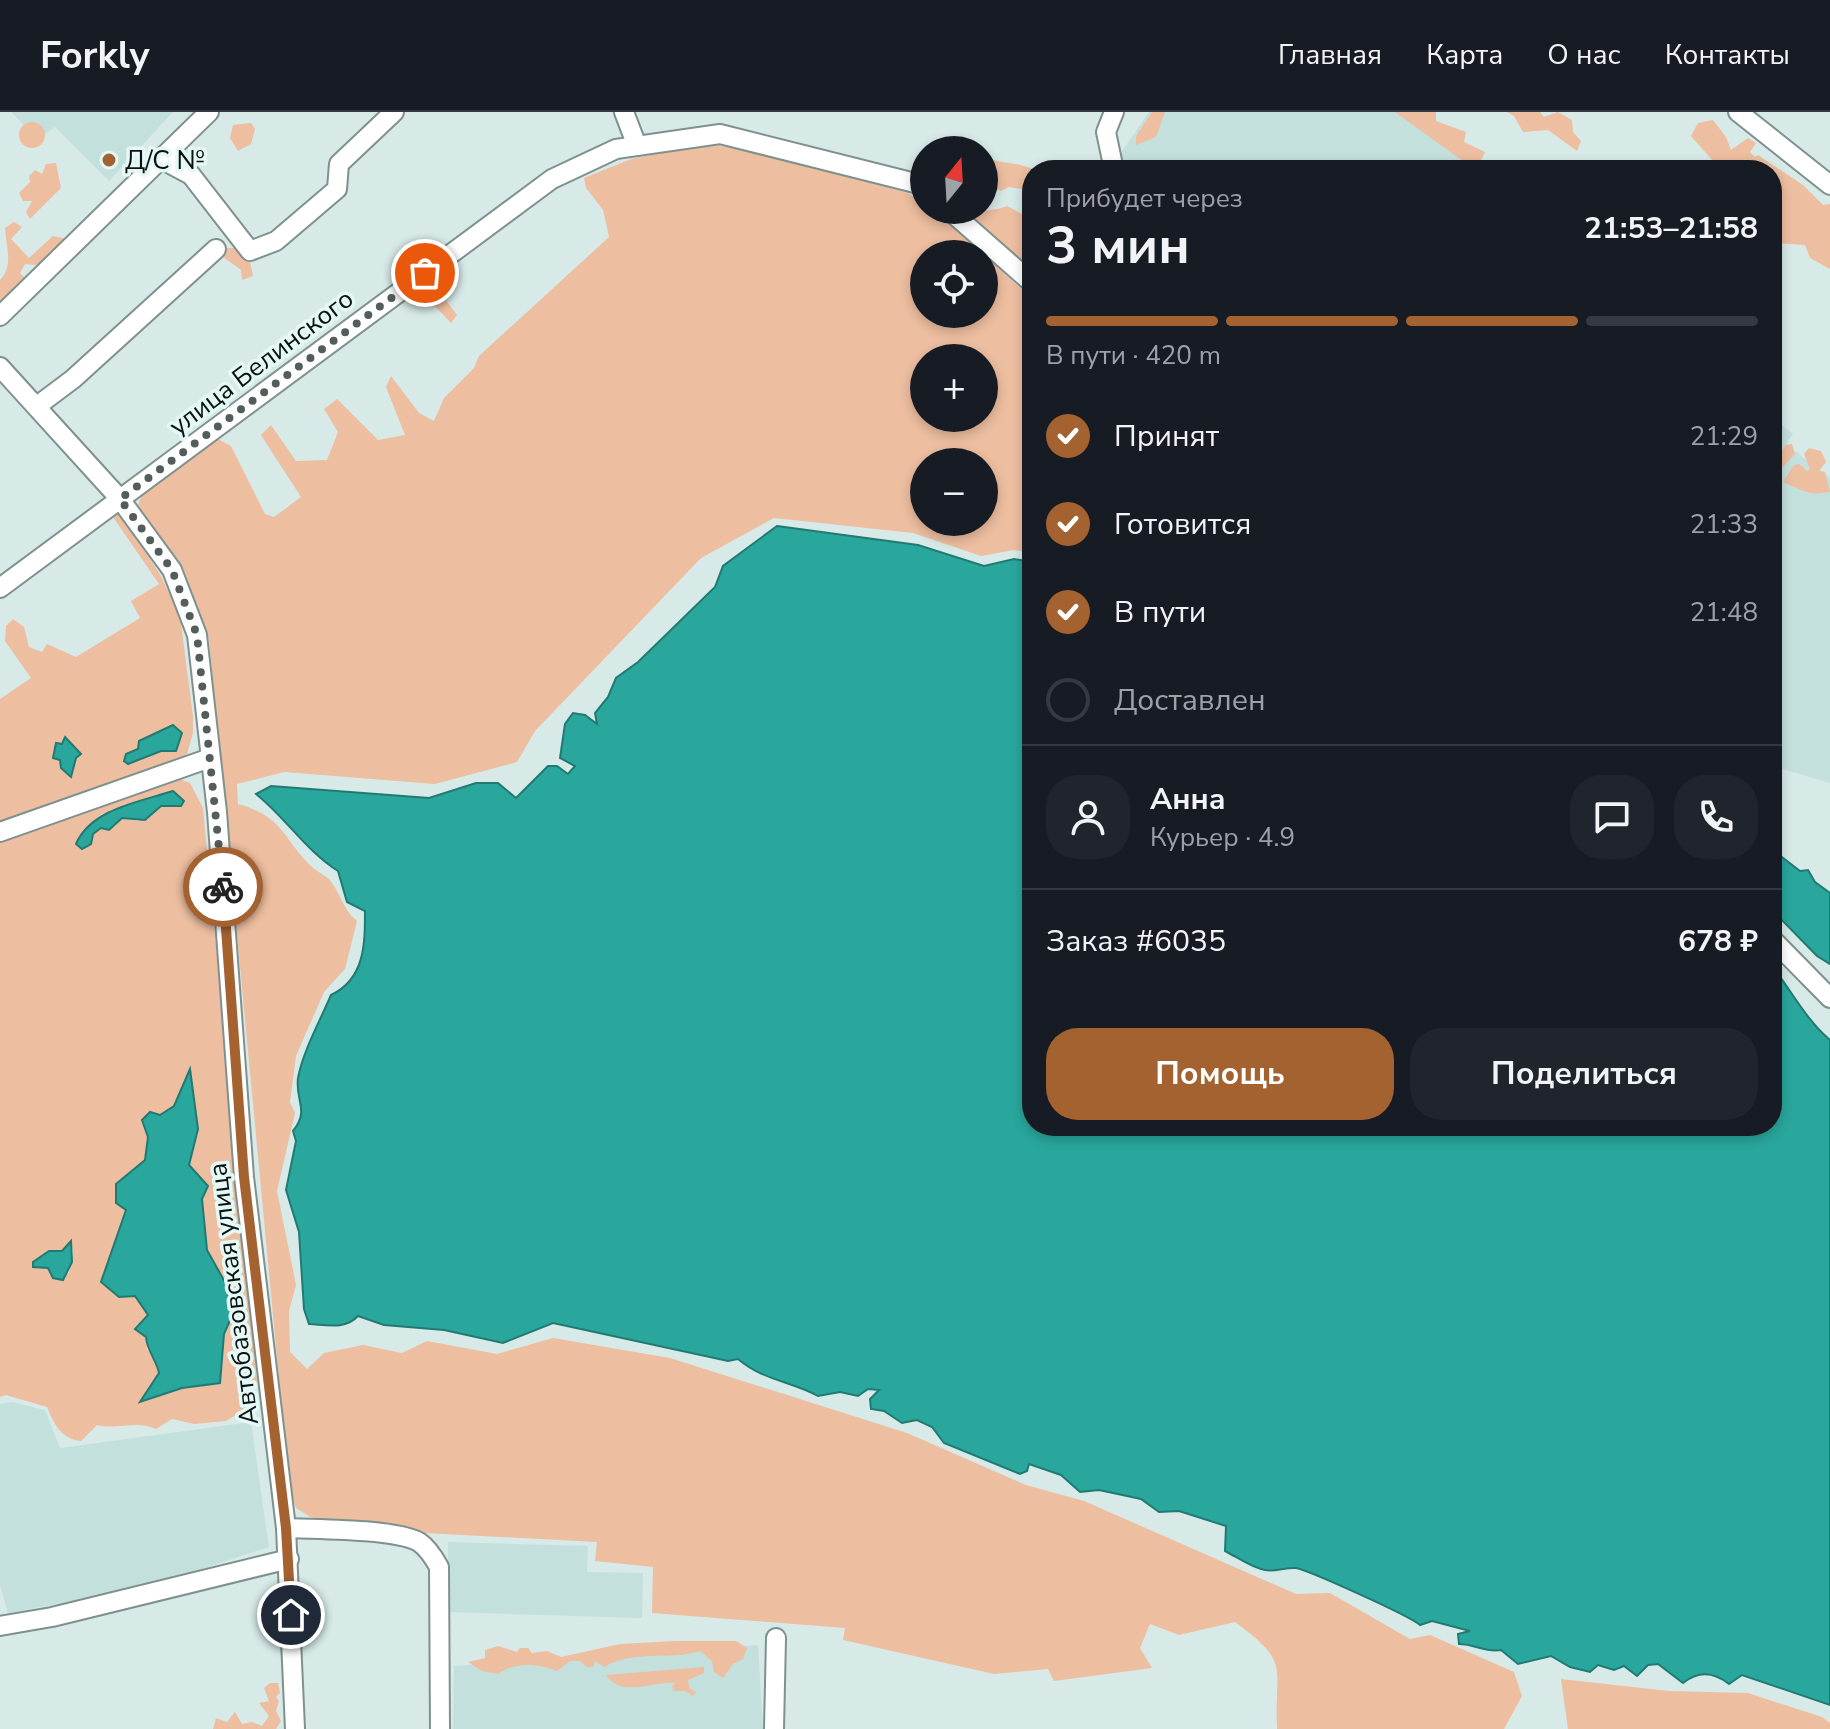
<!DOCTYPE html>
<html lang="ru">
<head>
<meta charset="utf-8">
<style>
  body { margin:0; font-family:"Nunito Sans",sans-serif; background:#20242c; color:#f1f3f6; height:100vh; display:flex; flex-direction:column; font-size:30px; white-space:nowrap }
  * { box-sizing:border-box; margin:0 }
  p { font-size:26px; color:#9ea1a6 }
  .icon { flex:none; width:44px; height:44px; fill:none; stroke:currentColor; stroke-width:2; stroke-linecap:round; stroke-linejoin:round }
  .map { position:relative; flex:1; overflow:hidden }
  .sheet { position:absolute; left:1022px; top:48px; width:760px; height:976px; display:flex; flex-direction:column; background:#171b24; border-radius:32px; box-shadow:0 4px 12px #0003 }
  .sheet>* { flex:none }
  .needle { width:52px; rotate:18deg }
  .tools { position:absolute; left:910px; top:24px; display:grid; gap:16px }
  .tools a { display:grid; place-items:center; width:88px; height:88px; border-radius:50%; background:#171b24; box-shadow:0 4px 12px #0003; font-size:40px }
  .pin { position:absolute; display:grid; place-items:center; width:68px; height:68px; color:#fff; margin:-34px; border:4px solid #fff; border-radius:50%; box-shadow:0 2px 8px #0007 }
  .courier { position:absolute; display:grid; place-items:center; width:80px; height:80px; margin:-40px; border:6px solid #a56231; border-radius:50%; background:#fff; color:#222; box-shadow:0 2px 10px #0007 }
  .overview em { font-style:normal; font-weight:700 }
  .overview div { display:flex; flex-direction:column-reverse }
  .overview { display:flex; align-items:center; justify-content:space-between; height:136px; padding:0 24px }
  h1 { font-size:52px; font-weight:700; line-height:60px }
  .bar { display:grid; grid-template-columns:repeat(4,1fr); gap:12px 8px; align-content:center; height:96px; padding:0 24px }
  .bar i { height:10px; border-radius:6px; background:#363941 }
  .bar .selected { background:#a56231 }
  .bar p { grid-column:span 4 }
  .line { display:flex; align-items:center; gap:20px; padding:0 24px; border-top:2px solid #363941 }
  .line div { flex:1 }
  .round { display:grid; place-items:center; flex:none; width:84px; height:84px; border-radius:32px; background:#20242c }
  ol { padding:0 24px; list-style:none }
  li { display:flex; align-items:center; gap:24px; height:88px }
  li p { margin-inline-start:auto }
  li .icon { padding:8px; border-radius:50%; background:#a56231; color:#fff; stroke-width:4 }
  li:last-child { color:#9ea1a6 }
  li i { width:44px; height:44px; border:4px solid #363941; border-radius:50% }
  .cta { display:flex; gap:16px; margin-top:auto; padding:16px 24px }
  .cta a { flex:1; height:92px; border-radius:32px; background:#a56231; color:#fff; font-size:32px; font-weight:700; line-height:92px; text-align:center }
  .cta a+a { background:#20242c; color:#f1f3f6 }
  header { display:flex; align-items:center; gap:48px; box-sizing:border-box; height:112px; padding:0 40px; background:#171b24; border-bottom:2px solid #363941 }
  header strong { font-size:38px }
  nav { display:flex; gap:44px; margin-inline-start:auto; font-size:28px }
  .map>svg:first-child { display:block }
  .built { fill:#c4e0dd }
  .green { fill:#edbea0; fill-rule:evenodd }
  .water { fill:#29a79d; stroke:#207a73; stroke-width:2 }
  .lines { fill:none; stroke-linecap:round; stroke-linejoin:round }
  .minor-casing { stroke:#7f918e; stroke-width:22 }
  .minor { stroke:#fff; stroke-width:18 }
  .done { stroke:#525d5c; stroke-width:8; stroke-dasharray:0 14.4 }
  .route { stroke:#a56231; stroke-width:10 }
  .poi-dot { fill:#a56231; stroke:#e4f8f5; stroke-width:3 }
  .labels { text-anchor:middle; stroke-width:7; stroke-linejoin:round; paint-order:stroke }
  .poi-label { font-size:26px; fill:#0a1110; stroke:#e4f8f5; text-anchor:start }
  .street-label { font-size:26px; fill:#0a1110; stroke:#e4f8f5 }
</style>
</head>
<body>
<header>
<strong>Forkly</strong>
<nav><a>Главная</a><a>Карта</a><a>О нас</a><a>Контакты</a></nav>
</header>
<div class="map">
<svg width="1830" height="1617" viewBox="0 0 1830 1617">
  <rect width="100%" height="100%" fill="#d7eae8"/>
  <g class="built">
    <polygon points="11,0 173,0 109,69 55,15 38,27"/>
    <polygon points="1149,0 1414,0 1497,58 1138,58 1118,45"/>
    <polygon points="1772,305 1793,322 1786,332 1830,366 1830,671 1772,654"/>
    <polygon points="12,1290 45,1298 60,1336 251,1310 269,1435 147,1475 8,1501 0,1473 0,1292"/>
    <polygon points="448,1430 588,1434 587,1460 643,1461 642,1506 447,1500"/>
    <polygon points="758,1533 763,1617 453,1617 454,1554"/>
  </g>
  <g class="green">
    <polygon points="1152,0 1165,0 1156,25 1136,33 1136,24"/>
    <polygon points="1395,0 1436,0 1436,9 1466,20 1464,30 1485,40 1478,54 1480,58 1466,58 1467,52"/>
    <polygon points="1507,0 1540,0 1544,5 1558,0 1572,8 1573,20 1581,29 1577,39 1548,18 1523,20 1514,4"/>
    <polygon points="1713,8 1726,25 1731,38 1748,26 1756,31 1750,40 1755,45 1758,43 1803,73 1823,93 1830,92 1830,157 1810,146 1805,133 1776,131 1780,112 1772,104 1772,58 1721,58 1691,24 1698,11"/>
    <circle cx="32" cy="23" r="13"/>
    <polygon points="251,11 255,17 251,32 238,39 230,26 233,13"/>
    <path d="M707,32L747,38L908,81L924,91V98H934L943,104L1032,187V441L1014,438L981,444L913,421L774,406L701,446L535,619L517,650L435,672L284,660L237,672L238,692C285,705 282,727 313,756C318,760 324,763 329,767C340,780 343,798 357,809L345,857L324,880L296,944L290,990L295,1001L277,1079L296,1173L289,1199L290,1240L307,1257L324,1241L363,1233L402,1241L427,1229L497,1242L553,1226L670,1246L907,1321L1026,1373L1084,1389L1296,1482L1330,1481L1410,1527L1430,1523L1514,1560L1522,1584L1504,1617H1277C1274,1553 1292,1552 1235,1510L1179,1523L1150,1512L1140,1536L1152,1556L1054,1569L1048,1557L994,1562L843,1528L845,1516L652,1501L653,1455L595,1449L597,1430L424,1421L310,1405L296,1396L289,1372L209,527L182,453L138,396C140,369 194,341 216,326L231,334L265,402L274,405L301,385L261,323L271,313L296,349L327,348L338,320L324,297L337,287L378,328L405,323L386,275L391,264L419,301L434,309L444,286L474,256L479,244L609,125L603,98L586,76L584,66L631,47ZM924,142H984V202H924ZM924,246H984V306H924ZM924,350H984V410H924Z"/>
    <path d="M984,44C1000,53 1018,49 1034,58L1032,79L1009,75L1001,79L984,71Z"/>
    <polygon points="56,51 61,76 30,107 26,100 32,89 23,89 19,81 30,70 29,64 35,58 42,62 46,52"/>
    <path d="M1007,94L1024,103H1032V153L1029,155C1007,146 971,122 965,98C982,98 991,100 1007,94Z"/>
    <path d="M14,110L22,115L11,127L29,146L53,124L68,127L56,141L50,139L45,149L35,153L25,152L20,161L25,166L22,175L16,176L0,193V168C14,153 6,135 5,116Z"/>
    <polygon points="221,136 237,136 250,150 253,164 242,168 241,158 218,141"/>
    <polygon points="437,176 457,203 451,211 429,188 429,180"/>
    <polygon points="1772,312 1776,316 1778,343 1786,333 1792,332 1795,342 1783,355 1772,352"/>
    <path d="M1809,336L1821,339L1826,350L1819,359L1825,360L1830,380C1807,384 1805,379 1783,370L1794,353L1799,352L1807,359L1810,357L1804,342Z"/>
    <path d="M118,399L161,464L180,504L193,604V621L187,642L162,655L0,711V587L31,566L5,529L6,514L13,507L24,515L29,535L42,540L47,532L76,545L140,506L131,489L159,472L111,402ZM169,617L161,639L129,652L133,642Z"/>
    <path d="M180,667L190,671L203,696L257,1269L249,1295L226,1309L194,1312L172,1307L156,1317C136,1308 118,1318 97,1313L81,1329C61,1327 54,1312 47,1295L6,1283L0,1285V730ZM184,689L161,694L138,709L122,706L109,718L101,716L93,722L82,719L102,702L125,694ZM190,959L198,1017L189,1053L202,1087L207,1138L226,1172L231,1206L224,1222L220,1271L182,1276L141,1290L159,1261L156,1248L147,1237L149,1203L134,1184L101,1170L145,1048L148,1025L160,1003L174,994ZM70,1130L73,1140L69,1161L53,1166L48,1156Z"/>
    <path d="M675,1529H736L747,1536L743,1547L733,1552L723,1566L714,1560L712,1549L700,1539C669,1549 635,1537 604,1555L595,1549L593,1555H587L580,1549H570L557,1559C539,1551 513,1550 498,1562L482,1559L468,1550L485,1546V1538L498,1534L517,1540L520,1536H528L532,1541L547,1539L561,1545L620,1532Z"/>
    <path d="M704,1555V1561L688,1568L690,1577L696,1580L693,1584L686,1579H674L672,1574L676,1571C653,1568 622,1587 606,1563Z"/>
    <polygon points="1561,1567 1669,1579 1748,1581 1822,1605 1830,1611 1830,1617 1568,1617"/>
    <polygon points="270,1571 278,1571 280,1581 276,1585 279,1589 276,1599 281,1609 276,1617 213,1617 216,1606 227,1610 235,1600 242,1612 252,1610 262,1614 269,1604 259,1591 269,1589 264,1576"/>
  </g>
  <g class="water">
    <path d="M777,414L918,433L984,454L1014,447L1032,450V1014H1772V854C1791,878 1806,908 1830,928V1593L1742,1563L1729,1572C1714,1560 1699,1558 1683,1571L1658,1552L1648,1553L1637,1564L1624,1554L1614,1558L1598,1553L1590,1560L1570,1555L1551,1544L1518,1552L1501,1538C1486,1541 1475,1532 1459,1532L1458,1522L1470,1519L1432,1509L1420,1513C1410,1504 1308,1458 1296,1456C1286,1455 1275,1460 1265,1458C1252,1456 1237,1445 1225,1439L1226,1414L1179,1399L1159,1400L1141,1387L1099,1378L1080,1380L1061,1363L1029,1352L1027,1359L1020,1362L944,1331L932,1315L917,1308L902,1311L884,1299L871,1297L870,1287L879,1278L868,1277L858,1284L840,1280L818,1284C791,1269 764,1269 738,1247L728,1249L553,1211L503,1231L444,1218L384,1213L358,1204C345,1218 327,1213 309,1212L304,1197L299,1120L286,1078L296,1029L293,1019C310,998 295,989 298,966C303,939 320,909 331,883C365,867 365,832 365,799L347,790L338,759C306,739 286,706 256,682L271,674L429,686L476,671H498L516,686L548,654H557L568,662L575,654L560,646L565,612L573,601L585,603L597,612L595,601L608,585L616,566L638,550L715,475L723,454Z"/>
    <polygon points="173,613 182,621 176,639 161,639 128,652 124,649 126,642 138,637 139,629"/>
    <polygon points="65,625 81,642 76,646 71,665 61,656 60,648 53,646 56,631 62,632"/>
    <path d="M173,679L184,689L181,694H161L145,708L122,706L109,718L101,716L93,722L91,732L82,737L76,732C91,697 139,690 173,679Z"/>
    <polygon points="1772,725 1778,742 1800,759 1808,758 1815,770 1830,781 1830,852 1817,844 1772,798"/>
    <path d="M190,957L198,1017L189,1053L208,1074L202,1087L207,1138L226,1172L231,1206L224,1222L220,1271L182,1276L140,1290L159,1261C156,1247 147,1239 146,1225L135,1217L148,1203L135,1184L119,1185L101,1170L126,1098L116,1091V1072L145,1048L148,1025L142,1008L150,1000L160,1003L174,994Z"/>
    <polygon points="71,1129 72,1150 63,1168 53,1166 48,1156 33,1155 33,1150 49,1139 62,1139"/>
  </g>
  <g class="lines">
    <g class="minor-casing">
      <g id="minor">
        <polyline points="624,0 637,34"/>
        <polyline points="1114,0 1106,20 1114,58"/>
        <polyline points="1738,0 1830,73"/>
        <polyline points="161,47 191,63 250,139 276,129 337,77 339,52 394,0"/>
        <polyline points="949,98 1032,171"/>
        <polyline points="0,204 209,0"/>
        <polyline points="0,255 120,387 172,458 197,523 217,700 244,1065 286,1416 295,1617"/>
        <polyline points="37,294 73,267 216,137"/>
        <polyline points="0,476 552,67 616,37 720,22 919,72 924,76"/>
        <polyline points="0,720 210,646"/>
        <polyline points="1772,827 1830,886"/>
        <path d="M286,1416C315,1417 396,1417 419,1430C428,1436 434,1446 439,1455L440,1617"/>
        <polyline points="0,1514 52,1505 289,1447"/>
        <polyline points="774,1617 776,1526"/>
      </g>
    </g>
    <use href="#minor" class="minor"/>
  </g>
  <g class="lines">
    <polyline class="done" points="223,775 197,523 172,458 120,387 425,161"/>
    <polyline class="route" points="223,775 244,1065 286,1416 291,1503"/>
  </g>
  <circle class="poi-dot" cx="109" cy="48" r="8"/>
  <g class="labels">
    <g class="poi-label">
      <text x="125" y="57">Д/С №</text>
    </g>
    <g class="street-label">
      <text transform="translate(261 250) rotate(-37)" y="9">улица Белинского</text>
      <text transform="translate(233 1182) rotate(-97)" y="9">Автобазовская улица</text>
    </g>
  </g>
</svg>
<div class="tools">
<a><svg class="needle" viewBox="-14 -14 28 28"><path d="M0-13l5 13h-10z" fill="#e53935"/><path d="M0 13l5-13h-10z" fill="#9ea1a6"/></svg></a>
<a><svg class="icon" aria-label="locate" viewBox="0 0 24 24"><circle cx="12" cy="12" r="6"/><path d="M12 2v4M12 18v4M2 12h4M18 12h4"/></svg></a>
<a>+</a>
<a>−</a>
</div>
<div class="pin" style="left:425px;top:161px;background:#ea580c"><svg class="icon" aria-label="bag" viewBox="0 0 24 24"><path d="M5 8h14l-1 12H6zM9 8a3 3 0 0 1 6 0"/></svg></div>
<div class="pin" style="left:291px;top:1503px;background:#1f2937"><svg class="icon" aria-label="home" viewBox="0 0 24 24"><path d="M3 11l9-7 9 7M6 9v11h12V9"/></svg></div>
<div class="courier" style="left:223px;top:775px"><svg class="icon" aria-label="bike" viewBox="0 0 24 24"><circle cx="6" cy="16" r="4"/><circle cx="18" cy="16" r="4"/><path d="M6 16l4-8h5l3 8M10 8l3 8H6M13 5h3"/></svg></div>
<section class="sheet">
<div class="overview"><div><h1>3 мин</h1><p>Прибудет через</p></div><em>21:53–21:58</em></div>
<div class="bar"><i class="selected"></i><i class="selected"></i><i class="selected"></i><i></i><p>В пути · 420 m</p></div>
<ol>
<li><svg class="icon" aria-label="check" viewBox="0 0 24 24"><path d="M5 12l5 5 9-10"/></svg>Принят<p>21:29</p></li>
<li><svg class="icon" aria-label="check" viewBox="0 0 24 24"><path d="M5 12l5 5 9-10"/></svg>Готовится<p>21:33</p></li>
<li><svg class="icon" aria-label="check" viewBox="0 0 24 24"><path d="M5 12l5 5 9-10"/></svg>В пути<p>21:48</p></li>
<li><i></i>Доставлен</li>
</ol>
<div class="line" style="height:144px"><a class="round"><svg class="icon" aria-label="person" viewBox="0 0 24 24"><circle cx="12" cy="8" r="4"/><path d="M4 21q1-7 8-7t8 7"/></svg></a><div><b>Анна</b><p>Курьер · 4.9</p></div><a class="round"><svg class="icon" aria-label="chat" viewBox="0 0 24 24"><path d="M4 5h16v11H9l-5 4z"/></svg></a><a class="round"><svg class="icon" aria-label="phone" viewBox="0 0 24 24"><path d="M5 4h4l2 5-3 2q2 4 5 5l2-3 5 2v4C11 20 4 13 5 4z"/></svg></a></div>
<div class="line" style="height:104px"><div>Заказ #6035</div><b>678 ₽</b></div>
<div class="cta"><a>Помощь</a><a>Поделиться</a></div>
</section>
</div>
</body>
</html>
